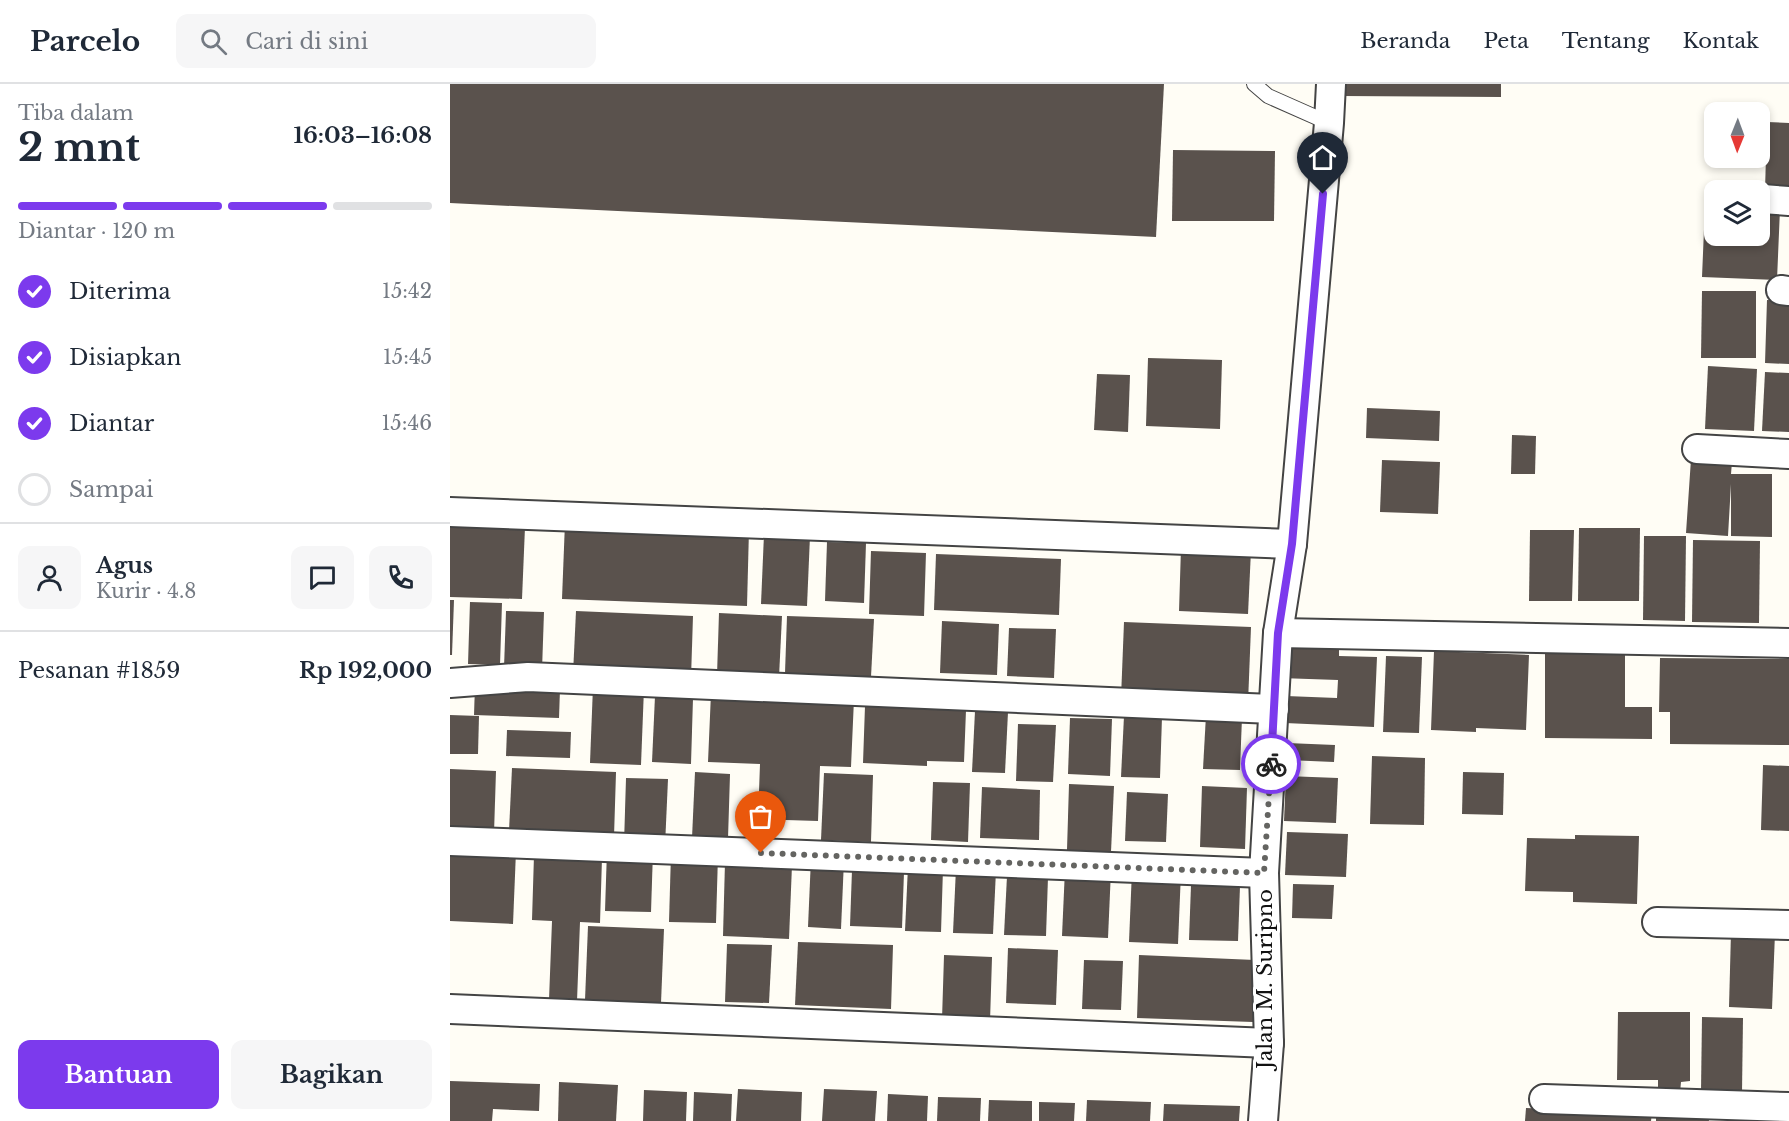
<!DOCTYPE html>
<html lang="id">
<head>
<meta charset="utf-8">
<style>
  body { margin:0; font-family:"Libre Baskerville",serif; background:#f6f6f7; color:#1f2937; height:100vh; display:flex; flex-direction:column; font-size:22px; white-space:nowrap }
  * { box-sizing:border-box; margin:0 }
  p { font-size:20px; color:#747a83 }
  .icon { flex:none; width:33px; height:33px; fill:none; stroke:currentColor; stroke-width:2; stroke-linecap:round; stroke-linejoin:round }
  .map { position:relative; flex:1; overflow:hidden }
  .details { display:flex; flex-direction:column; background:#fff; width:450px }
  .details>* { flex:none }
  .needle { width:39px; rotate:181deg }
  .buttons { position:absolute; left:1254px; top:18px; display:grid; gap:12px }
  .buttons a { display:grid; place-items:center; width:66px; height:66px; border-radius:12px; background:#fff; box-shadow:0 3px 9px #0003; font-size:30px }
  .pin { position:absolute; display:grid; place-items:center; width:51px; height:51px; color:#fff; margin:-62px -26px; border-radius:50% 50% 50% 0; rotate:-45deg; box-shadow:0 0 6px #0007 }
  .pin .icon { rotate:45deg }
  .courier { position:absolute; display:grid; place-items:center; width:60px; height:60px; margin:-30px; border:4px solid #7c3aed; border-radius:50%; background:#fff; color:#222; box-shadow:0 2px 8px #0007 }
  .summary em { font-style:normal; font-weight:700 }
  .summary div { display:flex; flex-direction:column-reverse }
  .summary { display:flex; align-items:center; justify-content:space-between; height:102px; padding:0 18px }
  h1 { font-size:39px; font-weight:700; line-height:45px }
  .bar { display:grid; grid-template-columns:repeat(4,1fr); gap:9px 6px; align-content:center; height:72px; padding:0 18px }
  .bar i { height:8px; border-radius:4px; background:#e0e1e3 }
  .bar .current { background:#7c3aed }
  .bar p { grid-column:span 4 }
  .line { display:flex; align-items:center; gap:15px; padding:0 18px; border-top:2px solid #e0e1e3 }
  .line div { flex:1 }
  .round { display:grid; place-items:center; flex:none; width:63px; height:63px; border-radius:12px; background:#f6f6f7 }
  ol { padding:0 18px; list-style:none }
  li { display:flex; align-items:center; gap:18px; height:66px }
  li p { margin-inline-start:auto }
  li .icon { padding:6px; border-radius:50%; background:#7c3aed; color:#fff; stroke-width:4 }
  li:last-child { color:#747a83 }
  li i { width:33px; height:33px; border:3px solid #e0e1e3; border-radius:50% }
  .primary-button { display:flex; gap:12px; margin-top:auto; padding:12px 18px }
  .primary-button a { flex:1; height:69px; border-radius:12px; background:#7c3aed; color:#fff; font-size:24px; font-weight:700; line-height:69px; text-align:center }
  .primary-button a+a { background:#f6f6f7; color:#1f2937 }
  header { display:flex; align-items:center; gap:36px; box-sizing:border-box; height:84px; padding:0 30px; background:#fff; border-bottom:2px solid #e0e1e3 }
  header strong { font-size:28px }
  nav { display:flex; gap:33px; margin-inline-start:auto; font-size:21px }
  .search { width:420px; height:54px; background:#f6f6f7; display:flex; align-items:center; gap:15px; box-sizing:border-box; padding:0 21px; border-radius:12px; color:#747a83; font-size:22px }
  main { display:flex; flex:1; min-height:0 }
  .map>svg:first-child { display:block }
  .building { fill:#5a524d }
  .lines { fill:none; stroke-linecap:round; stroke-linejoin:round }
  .service-casing { stroke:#444; stroke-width:16 }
  .minor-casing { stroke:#444; stroke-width:32 }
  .service { stroke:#fff; stroke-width:14 }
  .minor { stroke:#fff; stroke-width:28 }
  .done { stroke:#646461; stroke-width:6; stroke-dasharray:0 10.8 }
  .route { stroke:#7c3aed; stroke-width:8 }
  .labels { text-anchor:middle; stroke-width:6; stroke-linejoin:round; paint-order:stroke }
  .street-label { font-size:21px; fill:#111; stroke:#fff }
</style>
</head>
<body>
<header>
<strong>Parcelo</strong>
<div class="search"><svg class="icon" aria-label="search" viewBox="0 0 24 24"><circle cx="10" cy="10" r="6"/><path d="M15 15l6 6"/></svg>Cari di sini</div>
<nav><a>Beranda</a><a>Peta</a><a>Tentang</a><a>Kontak</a></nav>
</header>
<main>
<section class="details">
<div class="summary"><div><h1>2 mnt</h1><p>Tiba dalam</p></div><em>16:03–16:08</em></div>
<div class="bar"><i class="current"></i><i class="current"></i><i class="current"></i><i></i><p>Diantar · 120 m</p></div>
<ol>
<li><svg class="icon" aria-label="check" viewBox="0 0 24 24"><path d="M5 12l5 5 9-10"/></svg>Diterima<p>15:42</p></li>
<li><svg class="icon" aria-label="check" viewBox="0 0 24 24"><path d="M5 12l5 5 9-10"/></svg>Disiapkan<p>15:45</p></li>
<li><svg class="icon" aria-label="check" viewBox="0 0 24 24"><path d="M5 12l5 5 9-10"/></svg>Diantar<p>15:46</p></li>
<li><i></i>Sampai</li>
</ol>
<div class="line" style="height:108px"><a class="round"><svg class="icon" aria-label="person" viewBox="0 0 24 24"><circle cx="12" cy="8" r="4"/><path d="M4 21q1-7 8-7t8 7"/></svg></a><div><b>Agus</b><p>Kurir · 4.8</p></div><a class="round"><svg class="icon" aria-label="chat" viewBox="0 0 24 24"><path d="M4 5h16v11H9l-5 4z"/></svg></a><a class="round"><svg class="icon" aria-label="phone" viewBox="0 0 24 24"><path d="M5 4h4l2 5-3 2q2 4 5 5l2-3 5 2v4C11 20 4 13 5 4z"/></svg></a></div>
<div class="line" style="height:78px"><div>Pesanan #1859</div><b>Rp 192,000</b></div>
<div class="primary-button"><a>Bantuan</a><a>Bagikan</a></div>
</section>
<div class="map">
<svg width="1339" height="1037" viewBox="0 0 1339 1037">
  <rect width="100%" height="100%" fill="#fffdf5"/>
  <g class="building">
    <polygon points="0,0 714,0 706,153 0,119"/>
    <polygon points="892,0 1051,0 1051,13 892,12"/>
    <polygon points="1317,38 1339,39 1339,107 1315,106"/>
    <polygon points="723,66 825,67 824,137 722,137"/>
    <polygon points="1255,122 1264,122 1264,152 1310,152 1310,124 1330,125 1327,196 1252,193"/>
    <polygon points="1252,207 1306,207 1306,274 1251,274"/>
    <polygon points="1317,216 1339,217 1339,280 1315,279"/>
    <polygon points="698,274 772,276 770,345 696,342"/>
    <polygon points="1258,282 1307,285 1304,347 1255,345"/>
    <polygon points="1315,288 1339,289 1339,348 1312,347"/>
    <polygon points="647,290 680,291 678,348 644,346"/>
    <polygon points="917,324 990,327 989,357 916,354"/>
    <polygon points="1062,351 1086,352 1085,390 1061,390"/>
    <polygon points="1241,375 1282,378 1281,390 1322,390 1322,453 1281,452 1281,400 1278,452 1236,449"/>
    <polygon points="932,376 990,378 988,430 930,428"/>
    <polygon points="115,438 299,445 297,522 112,515"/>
    <polygon points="0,441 75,443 72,515 0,513"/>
    <polygon points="1129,444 1190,444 1189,517 1128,517"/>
    <polygon points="1080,446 1124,446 1122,517 1079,517"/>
    <polygon points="314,450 360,452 357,522 311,520"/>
    <polygon points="1194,452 1236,452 1235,537 1193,536"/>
    <polygon points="1243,456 1310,457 1309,539 1242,538"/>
    <polygon points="377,458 416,459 414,519 375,517"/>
    <polygon points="731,464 801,466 798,530 729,527"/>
    <polygon points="421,467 476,469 474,532 419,530"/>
    <polygon points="486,470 611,475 609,531 484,526"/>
    <polygon points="0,516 4,516 2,571 0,571"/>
    <polygon points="20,518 52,519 50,581 18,580"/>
    <polygon points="56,527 94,528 92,586 54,584"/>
    <polygon points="126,527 243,532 241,594 123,590"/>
    <polygon points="269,529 332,532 329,593 267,591"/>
    <polygon points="337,532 424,535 421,593 335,589"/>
    <polygon points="492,537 549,540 547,591 490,589"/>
    <polygon points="674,538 801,543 798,619 671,614"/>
    <polygon points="559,544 606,545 604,594 557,592"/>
    <polygon points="831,553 889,556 889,572 927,573 924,643 835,639 836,612 887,614 888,596 830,594"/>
    <polygon points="984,567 1079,571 1076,646 1026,644 1026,648 981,646"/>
    <polygon points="1095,570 1175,570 1175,623 1202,623 1202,655 1095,654"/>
    <polygon points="936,572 972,573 969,649 933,648"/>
    <polygon points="1210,574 1339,575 1339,661 1220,660 1220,628 1209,628"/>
    <polygon points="25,601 110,605 109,634 24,631"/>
    <polygon points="143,602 194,604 191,681 140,679"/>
    <polygon points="261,609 404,615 401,683 370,682 368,737 308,735 310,680 258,678"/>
    <polygon points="205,612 243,614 241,680 202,678"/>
    <polygon points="415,622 516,626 514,678 477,677 477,682 413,679"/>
    <polygon points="525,627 558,628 555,689 522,688"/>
    <polygon points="0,631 29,632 28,670 0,670"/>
    <polygon points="756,631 792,633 790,686 753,685"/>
    <polygon points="674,632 712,633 710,694 671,693"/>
    <polygon points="620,634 662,635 660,692 618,690"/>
    <polygon points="568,640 606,641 603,698 566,697"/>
    <polygon points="57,646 121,648 120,674 56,672"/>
    <polygon points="837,659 885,661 884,678 837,676"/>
    <polygon points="922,672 975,674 974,741 920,740"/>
    <polygon points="1313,681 1339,682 1339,747 1311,746"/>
    <polygon points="62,684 166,688 164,753 59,747"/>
    <polygon points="0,685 46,687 44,749 0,747"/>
    <polygon points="245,688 280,690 278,755 242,754"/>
    <polygon points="1013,688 1054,689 1053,731 1012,730"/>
    <polygon points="374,689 423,691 421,758 371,756"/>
    <polygon points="836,692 888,694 886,739 834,737"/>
    <polygon points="176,694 218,695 215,762 174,760"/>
    <polygon points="483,698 520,699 518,758 481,756"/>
    <polygon points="619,700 664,702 661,768 617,766"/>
    <polygon points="752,702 797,704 795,765 750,763"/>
    <polygon points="532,703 590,706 589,756 530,754"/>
    <polygon points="677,708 718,710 716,758 675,757"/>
    <polygon points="837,748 898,750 896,793 835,791"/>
    <polygon points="1125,751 1189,752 1187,820 1123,818 1123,808 1075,807 1077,754 1125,755"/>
    <polygon points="0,765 66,767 63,840 0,837"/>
    <polygon points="157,766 203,767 201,828 155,827"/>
    <polygon points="221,769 268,771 266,839 219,838"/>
    <polygon points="84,771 152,774 150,839 130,838 127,917 99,916 102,837 82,836"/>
    <polygon points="361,774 394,776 391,845 358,843"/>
    <polygon points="275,778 342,781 339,855 273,852"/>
    <polygon points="458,782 493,784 491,848 455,847"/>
    <polygon points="506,784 546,786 543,850 503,849"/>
    <polygon points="615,785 661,786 658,854 612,852"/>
    <polygon points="402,786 454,788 452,844 400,842"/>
    <polygon points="682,786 731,788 728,860 679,858"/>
    <polygon points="557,792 598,793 596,852 554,851"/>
    <polygon points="843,800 884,801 882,835 842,834"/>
    <polygon points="741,801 790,802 788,857 739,856"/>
    <polygon points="138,842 214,845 211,919 135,916"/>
    <polygon points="1281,848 1325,849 1322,925 1279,923"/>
    <polygon points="348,858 443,861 441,925 345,921"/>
    <polygon points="277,860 322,861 319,919 275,918"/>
    <polygon points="558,864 608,866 606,921 556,919"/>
    <polygon points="494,871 542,873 540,938 492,936"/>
    <polygon points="689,871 805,876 803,938 687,934"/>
    <polygon points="634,876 673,877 671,926 632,925"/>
    <polygon points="1168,928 1240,928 1240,997 1231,998 1230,1009 1208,1009 1208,996 1167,996"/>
    <polygon points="1252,933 1293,934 1292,1008 1251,1007"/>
    <polygon points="0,997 90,1000 89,1027 43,1025 42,1037 0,1037"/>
    <polygon points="109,998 168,1001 166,1037 108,1037"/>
    <polygon points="288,1005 352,1008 351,1037 286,1037"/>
    <polygon points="374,1005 427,1007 425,1037 372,1037"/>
    <polygon points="194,1006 237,1008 236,1037 193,1037"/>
    <polygon points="244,1008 282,1010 281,1037 243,1037"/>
    <polygon points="438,1010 478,1012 477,1037 437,1037"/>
    <polygon points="488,1013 531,1014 530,1037 487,1037"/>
    <polygon points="539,1016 582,1017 582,1037 538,1037"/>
    <polygon points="637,1016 701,1018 700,1037 636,1037"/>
    <polygon points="589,1018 625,1019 624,1037 589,1037"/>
    <polygon points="714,1020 790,1022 789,1037 713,1037"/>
    <polygon points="1076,1024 1202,1029 1201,1037 1075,1037"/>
    <polygon points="1258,1030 1259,1037 1206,1037 1206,1033"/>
  </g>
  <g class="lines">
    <g class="service-casing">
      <polyline id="service" points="804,0 818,12 879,39"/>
    </g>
    <g class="minor-casing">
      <g id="minor">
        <polyline points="1312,115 1339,117"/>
        <polyline points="1331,206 1339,207"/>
        <polyline points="1247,365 1339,370"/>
        <polyline points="0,428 842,460"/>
        <polyline points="828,549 1339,559"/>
        <polyline points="0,599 78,593 824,625"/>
        <polyline points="0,757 814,789"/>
        <polyline points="1207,838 1339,841"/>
        <polyline points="0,925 819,959"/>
        <polyline points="1094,1015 1339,1023"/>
        <polyline points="813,1037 819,959 814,789 828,549 842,460 879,39 881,0"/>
      </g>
    </g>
    <use href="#service" class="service"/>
    <use href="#minor" class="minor"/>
  </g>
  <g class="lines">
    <polyline class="done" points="311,769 814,789 821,680"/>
    <polyline class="route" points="821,680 828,549 842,460 873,110"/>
  </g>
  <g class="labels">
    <g class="street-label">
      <text transform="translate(815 895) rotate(-90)" y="7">Jalan M. Suripno</text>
    </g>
  </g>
</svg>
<div class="buttons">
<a><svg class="needle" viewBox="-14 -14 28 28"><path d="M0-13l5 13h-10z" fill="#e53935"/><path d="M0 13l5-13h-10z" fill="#747a83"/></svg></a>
<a><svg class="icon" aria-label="layers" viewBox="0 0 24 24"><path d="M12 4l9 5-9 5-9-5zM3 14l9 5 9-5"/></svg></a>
</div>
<div class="pin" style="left:311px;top:769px;background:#ea580c"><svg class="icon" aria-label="bag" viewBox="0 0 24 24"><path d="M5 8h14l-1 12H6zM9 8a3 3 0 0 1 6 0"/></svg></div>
<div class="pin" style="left:873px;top:110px;background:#1f2937"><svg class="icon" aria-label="home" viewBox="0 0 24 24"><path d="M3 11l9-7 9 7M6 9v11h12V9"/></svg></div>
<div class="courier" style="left:821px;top:680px"><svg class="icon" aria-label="bike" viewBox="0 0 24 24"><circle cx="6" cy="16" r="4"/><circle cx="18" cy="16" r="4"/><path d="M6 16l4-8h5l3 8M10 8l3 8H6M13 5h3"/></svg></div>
</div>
</main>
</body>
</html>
